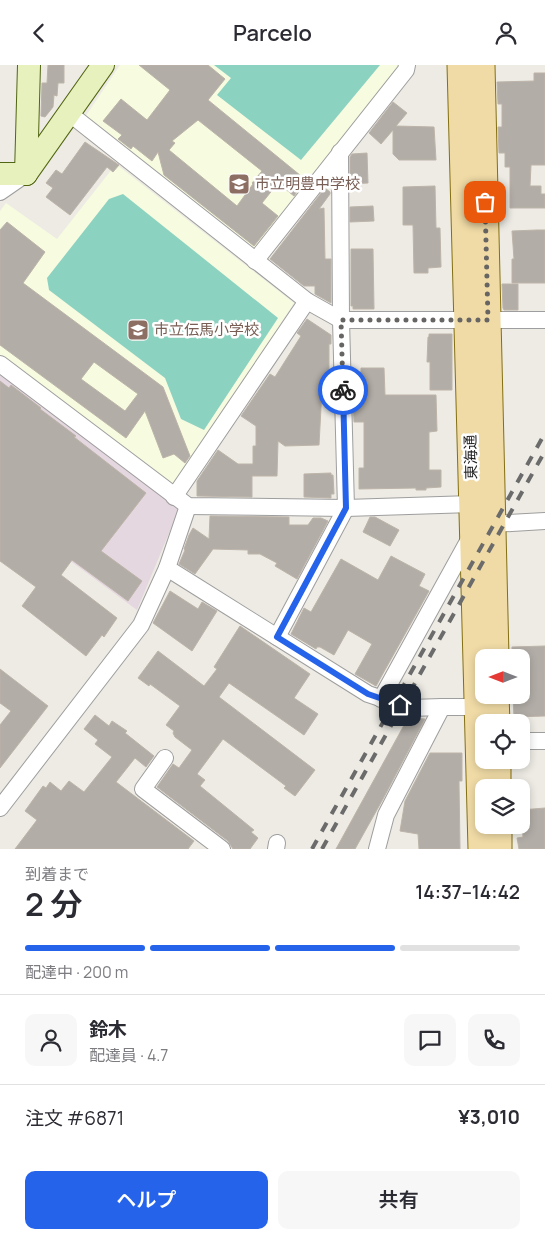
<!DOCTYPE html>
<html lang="ja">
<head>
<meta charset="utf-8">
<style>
  body { margin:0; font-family:Manrope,"Noto Sans JP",sans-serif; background:#f7f7f7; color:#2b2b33; height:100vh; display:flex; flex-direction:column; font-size:19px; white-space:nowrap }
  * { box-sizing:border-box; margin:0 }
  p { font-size:16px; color:#7c7c81 }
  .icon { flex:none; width:28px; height:28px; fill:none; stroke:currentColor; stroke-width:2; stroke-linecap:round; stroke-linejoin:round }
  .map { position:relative; height:784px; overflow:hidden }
  .drawer { display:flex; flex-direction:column; background:#fff; flex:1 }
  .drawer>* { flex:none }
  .needle { width:32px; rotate:270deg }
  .fabs { position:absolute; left:475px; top:584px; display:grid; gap:10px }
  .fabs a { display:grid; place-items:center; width:55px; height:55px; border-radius:10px; background:#fff; box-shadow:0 2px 8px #0003; font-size:25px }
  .pin { position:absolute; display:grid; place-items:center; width:42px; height:42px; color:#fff; margin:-21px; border-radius:10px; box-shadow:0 2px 8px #0006 }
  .courier { position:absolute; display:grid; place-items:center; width:50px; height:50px; margin:-25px; border:4px solid #2563eb; border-radius:50%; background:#fff; color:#222; box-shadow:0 1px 6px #0007 }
  .headline em { font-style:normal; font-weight:600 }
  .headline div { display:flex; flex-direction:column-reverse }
  .headline { display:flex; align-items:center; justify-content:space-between; height:85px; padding:0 25px }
  h1 { font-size:32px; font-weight:600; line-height:38px }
  .bar { display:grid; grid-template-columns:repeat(4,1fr); gap:8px 5px; align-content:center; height:60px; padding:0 25px }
  .bar i { height:6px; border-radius:4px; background:#e1e1e2 }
  .bar .on { background:#2563eb }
  .bar p { grid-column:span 4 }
  .line { display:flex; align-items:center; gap:12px; padding:0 25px; border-top:1px solid #e1e1e2 }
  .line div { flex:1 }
  .round { display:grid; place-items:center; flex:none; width:52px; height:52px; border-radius:10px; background:#f7f7f7 }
  .cta { display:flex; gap:10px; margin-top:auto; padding:10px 25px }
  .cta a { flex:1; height:58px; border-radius:10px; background:#2563eb; color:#fff; font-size:20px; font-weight:600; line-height:58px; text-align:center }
  .cta a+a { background:#f7f7f7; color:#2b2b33 }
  header { display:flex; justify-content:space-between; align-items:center; height:65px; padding:0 25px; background:#fff; font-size:22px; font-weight:600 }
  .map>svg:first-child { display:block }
  .industrial { fill:#e5d7e0 }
  .education { fill:#f7fbe0 }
  .pitch { fill:#8cd2c1 }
  .building { fill:#b2ada7; stroke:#bdb4a9; fill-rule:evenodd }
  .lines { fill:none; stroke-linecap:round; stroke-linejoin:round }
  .street-casing { stroke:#9e9e9e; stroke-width:18 }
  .secondary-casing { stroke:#516612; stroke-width:24 }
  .primary-casing { stroke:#846f12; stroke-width:27 }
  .street { stroke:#fff; stroke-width:16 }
  .secondary { stroke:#e7f1be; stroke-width:22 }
  .primary { stroke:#f0dba6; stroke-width:25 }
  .rail { stroke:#6b6b6b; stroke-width:4; stroke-dasharray:10 10; stroke-linecap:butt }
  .done { stroke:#666563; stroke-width:5; stroke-dasharray:0 9 }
  .route { stroke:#2563eb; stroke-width:6 }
  .labels { text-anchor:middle; stroke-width:5; stroke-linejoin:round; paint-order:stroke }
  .education-label { font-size:15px; fill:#785e54; stroke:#fff; text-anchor:start }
  .street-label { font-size:15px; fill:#1d1d1d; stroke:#fff }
</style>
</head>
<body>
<header><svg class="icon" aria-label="back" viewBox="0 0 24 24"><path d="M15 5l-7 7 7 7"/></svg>Parcelo<svg class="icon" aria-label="person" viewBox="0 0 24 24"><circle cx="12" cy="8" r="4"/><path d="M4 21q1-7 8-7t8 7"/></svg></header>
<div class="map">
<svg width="545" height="784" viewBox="0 0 545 784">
  <rect width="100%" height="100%" fill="#edebe4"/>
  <polygon class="industrial" points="0,304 179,444 137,545 0,444"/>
  <g class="education">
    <polygon points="120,0 400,0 257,185 253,186 85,52"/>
    <polygon points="116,99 294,238 175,421 168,421 0,292 0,146 6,138 57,174"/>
  </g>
  <g class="pitch">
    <polygon points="214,0 380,0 301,95 217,30 231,13"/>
    <polygon points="123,129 278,253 204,365 181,354 165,313 49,225 47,213 109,134"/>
  </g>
  <g class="building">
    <polygon points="48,0 64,0 64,18 58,18 57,31 54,30 53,42 45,52 41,51 42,18 47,18"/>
    <path d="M139,0H208L225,14L208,35L306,115L294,131L278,118L262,138L278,151L254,181L164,110L158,87L152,96L133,81L131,84L118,74L122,70L103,56L121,34L147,55L170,25ZM198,55L262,106L252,118L253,119L237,141L169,85L175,78L172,76Z"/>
    <polygon points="534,8 545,8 545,100 531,100 530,121 541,121 541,129 545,129 545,143 510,143 510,102 505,102 505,88 499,88 498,62 502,62 502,39 498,39 497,17 534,16"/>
    <polygon points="393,37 407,48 396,61 434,62 436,95 399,95 393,89 393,65 381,79 369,68"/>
    <polygon points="85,77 119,100 113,107 107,102 70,150 46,132 53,123 46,118 56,105 62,109"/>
    <polygon points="367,88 368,118 350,119 350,92 352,89"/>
    <polygon points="435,121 436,163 440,163 441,202 428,203 428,208 414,208 413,160 403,160 403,122"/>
    <polygon points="325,123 330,127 330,129 319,144 324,143 325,194 331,194 331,238 315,229 315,221 304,221 270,194"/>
    <polygon points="373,141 374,156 350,157 350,142"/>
    <path d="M7,157L45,187L23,218L163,322L190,391L185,398L174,389L163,393L145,346L126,373L0,280V165ZM94,297L138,329L125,346L81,314Z"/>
    <polygon points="537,165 545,165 545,218 512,218 512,194 514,194 512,166"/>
    <polygon points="351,184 373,184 374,244 353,244 353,241 351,241"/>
    <polygon points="502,219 518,219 518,245 504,245 503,243"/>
    <polygon points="307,254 331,270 331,279 329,279 329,324 322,324 319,380 285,381 278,376 277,411 252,411 252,432 197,431 197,416 218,385 238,399 253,399 253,381 256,381 256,361 241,351 270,309 275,312 301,271 297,268"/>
    <polygon points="429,269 452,269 452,325 430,325 430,297 427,297 428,272 429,272"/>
    <polygon points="361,303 384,303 385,330 436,330 437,366 429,367 429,405 441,405 441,422 426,423 426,425 416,425 416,423 359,424 359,403 364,403 364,357 354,357 352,308 361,307"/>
    <polygon points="0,316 9,323 11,320 41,343 40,344 76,371 74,372 146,428 101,486 142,516 128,536 72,495 61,510 117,553 104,572 102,570 86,591 22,541 36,522 0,496"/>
    <polygon points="331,408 331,410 333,410 334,429 331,429 331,433 304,432 304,409"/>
    <polygon points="210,451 289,452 289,460 308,460 313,453 321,453 328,456 297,514 275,501 277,498 260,489 248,489 248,485 213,484 195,509 179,499 185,485 184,484 189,470 193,463 209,474"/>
    <polygon points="370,452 375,452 399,465 390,481 363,467"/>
    <polygon points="391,491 425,509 419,521 429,526 376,621 355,609 372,579 348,565 334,590 320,582 317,582 316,584 291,569 304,543 311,547 341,494 378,515"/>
    <polygon points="170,526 198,544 202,537 217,546 192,586 153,558"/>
    <polygon points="240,561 310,609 294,633 318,649 304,670 229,618 219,632 315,705 295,731 284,723 286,721 223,674 197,709 205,715 200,721 254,765 251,767 258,773 250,784 233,784 228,776 157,722 173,699 179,703 192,685 175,672 173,668 174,666 166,660 180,641 150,619 149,621 138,613 158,586 204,621 217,604 214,602"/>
    <polygon points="545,581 545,651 514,652 513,630 521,630 521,592 512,592 512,582"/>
    <polygon points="0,604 48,641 0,703 0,660 11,646 0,638"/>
    <polygon points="95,650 109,661 112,656 127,666 125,668 154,691 146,702 135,693 116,717 194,776 188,784 15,784 37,755 25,746 43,721 46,723 50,717 61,726 69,716 84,727 112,692 95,679 98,675 84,664"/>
    <polygon points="408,653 425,654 383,734 355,784 336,784"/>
    <polygon points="430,688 462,688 462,716 459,716 460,784 419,784 418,769 400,766 405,736"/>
    <polygon points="545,743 545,784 519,784 517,773 523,772 521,745"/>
  </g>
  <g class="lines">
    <g class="street-casing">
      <g id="street">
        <polyline points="70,49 307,236 341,255 545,255"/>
        <polyline points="0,127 26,109"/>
        <polyline points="255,196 406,5 407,0"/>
        <polyline points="0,299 188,441 346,443 472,439"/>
        <polyline points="174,432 307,236"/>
        <polyline points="493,459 545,456"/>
        <polyline points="167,503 368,629 410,643 442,642"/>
        <polyline points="277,572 346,443 341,255 340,87"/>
        <polyline points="381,634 472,469"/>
        <polyline points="521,676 545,676"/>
        <polyline points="165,693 143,724 222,784"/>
        <polyline points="0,743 141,560 167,503 188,441"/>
        <polyline points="276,784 277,778"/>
        <polyline points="377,784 386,750 442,642 487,642"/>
      </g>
    </g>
    <g class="secondary-casing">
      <g id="secondary">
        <polyline points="0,109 26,109"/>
        <polyline points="26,109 103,0"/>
        <polyline points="26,109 29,0"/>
      </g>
    </g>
    <g class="primary-casing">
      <g id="primary">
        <polyline points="460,0 481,784"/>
        <polyline points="482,0 496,592"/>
        <polyline points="496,630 497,658"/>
        <polyline points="498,695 498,722"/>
        <polyline points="499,760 499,784"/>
      </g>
    </g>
    <use href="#street" class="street"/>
    <use href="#secondary" class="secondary"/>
    <use href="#primary" class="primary"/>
    <g class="rail">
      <polyline points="312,784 545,368"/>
      <polyline points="322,784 545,386"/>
    </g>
  </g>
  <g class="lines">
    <polyline class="done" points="343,325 341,255 488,255 485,137"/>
    <polyline class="route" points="343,325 346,443 277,572 368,629 400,640"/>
  </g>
  <defs>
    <g id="school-square" transform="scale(1.125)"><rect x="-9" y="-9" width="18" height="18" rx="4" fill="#8d6e63" stroke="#fff"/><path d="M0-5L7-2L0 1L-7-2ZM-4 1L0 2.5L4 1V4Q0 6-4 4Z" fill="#fff"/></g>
  </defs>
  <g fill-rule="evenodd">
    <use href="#school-square" x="239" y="119"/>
    <use href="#school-square" x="138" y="265"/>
  </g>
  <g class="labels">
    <g class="education-label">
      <text x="255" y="124">市立明豊中学校</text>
      <text x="154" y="270">市立伝馬小学校</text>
    </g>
    <g class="street-label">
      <text transform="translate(471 392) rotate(-91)" y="5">東海通</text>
    </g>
  </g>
</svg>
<div class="fabs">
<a><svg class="needle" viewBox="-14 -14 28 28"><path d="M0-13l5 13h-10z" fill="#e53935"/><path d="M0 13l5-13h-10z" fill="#7c7c81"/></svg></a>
<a><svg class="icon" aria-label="locate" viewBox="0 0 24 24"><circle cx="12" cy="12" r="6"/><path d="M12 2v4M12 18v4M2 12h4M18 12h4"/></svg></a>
<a><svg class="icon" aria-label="layers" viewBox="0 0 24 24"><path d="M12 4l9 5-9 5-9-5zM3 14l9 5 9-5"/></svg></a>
</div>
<div class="pin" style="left:485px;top:137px;background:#ea580c"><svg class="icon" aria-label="bag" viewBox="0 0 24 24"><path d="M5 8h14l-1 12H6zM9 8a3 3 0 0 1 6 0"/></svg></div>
<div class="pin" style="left:400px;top:640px;background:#1f2937"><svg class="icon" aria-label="home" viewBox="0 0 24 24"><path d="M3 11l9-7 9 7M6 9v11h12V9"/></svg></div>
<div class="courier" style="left:343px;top:325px"><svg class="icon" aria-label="bike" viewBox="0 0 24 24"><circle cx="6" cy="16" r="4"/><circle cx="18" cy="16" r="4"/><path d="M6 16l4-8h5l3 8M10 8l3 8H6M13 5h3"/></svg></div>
</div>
<section class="drawer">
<div class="headline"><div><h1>2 分</h1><p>到着まで</p></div><em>14:37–14:42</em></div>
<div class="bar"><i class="on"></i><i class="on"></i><i class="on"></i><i></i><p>配達中 · 200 m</p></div>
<div class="line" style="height:90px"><a class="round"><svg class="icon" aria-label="person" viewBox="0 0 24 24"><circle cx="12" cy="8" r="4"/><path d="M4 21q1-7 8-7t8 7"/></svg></a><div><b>鈴木</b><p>配達員 · 4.7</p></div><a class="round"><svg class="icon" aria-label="chat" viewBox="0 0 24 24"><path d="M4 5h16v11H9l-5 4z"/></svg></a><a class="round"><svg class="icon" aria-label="phone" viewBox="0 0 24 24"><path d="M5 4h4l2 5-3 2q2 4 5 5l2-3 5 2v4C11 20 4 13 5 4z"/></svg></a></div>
<div class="line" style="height:65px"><div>注文 #6871</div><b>¥3,010</b></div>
<div class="cta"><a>ヘルプ</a><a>共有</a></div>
</section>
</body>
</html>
